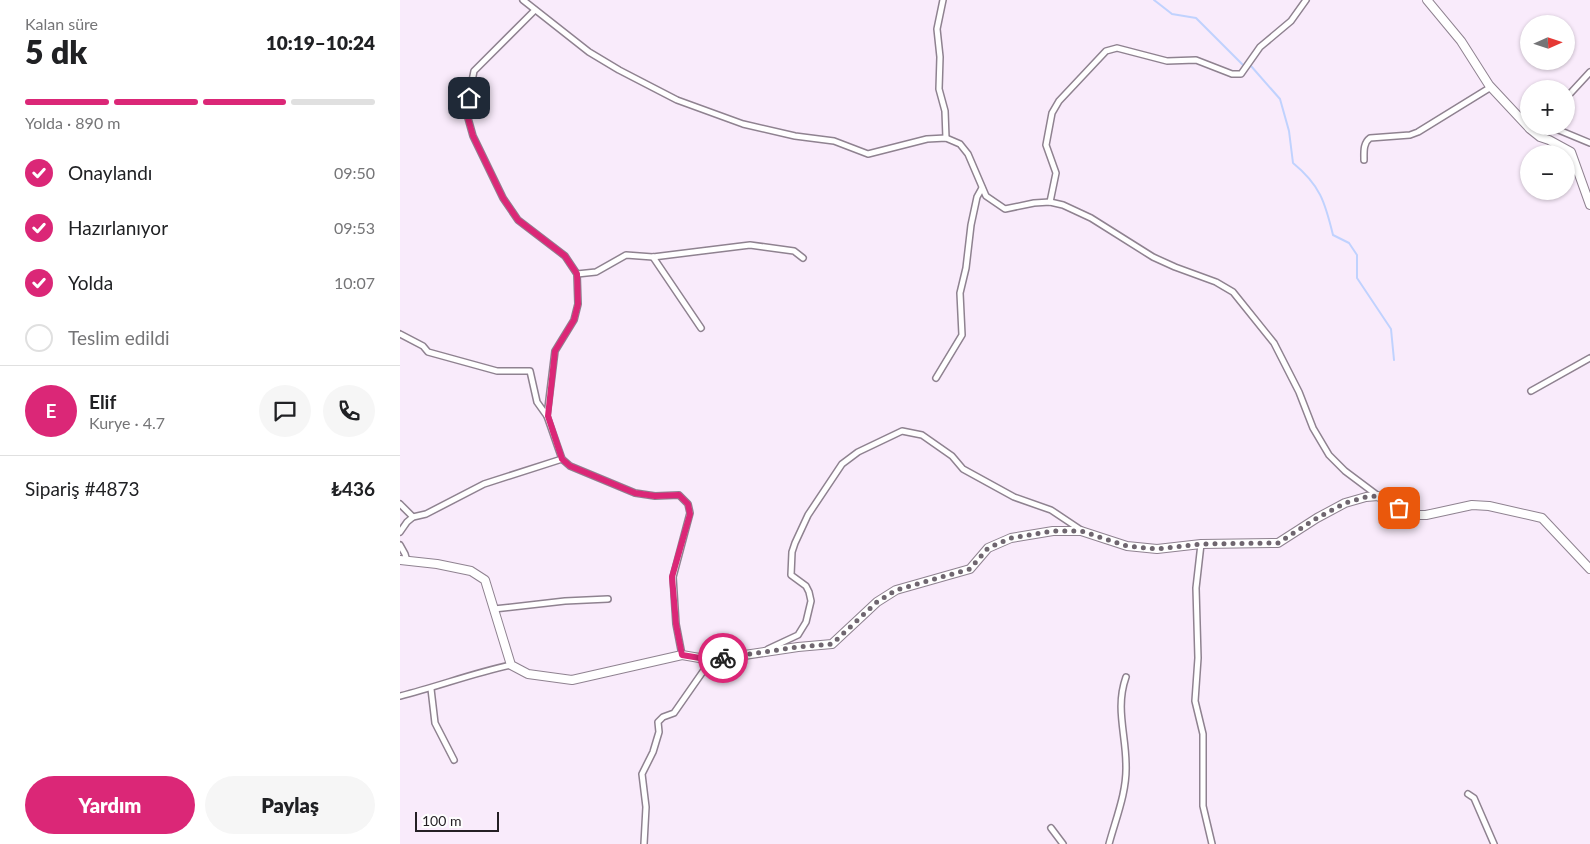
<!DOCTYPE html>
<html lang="tr">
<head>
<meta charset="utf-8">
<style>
  body { margin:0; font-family:Lato,sans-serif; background:#f6f6f6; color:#202124; height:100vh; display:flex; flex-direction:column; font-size:19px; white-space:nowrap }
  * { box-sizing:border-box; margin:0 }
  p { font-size:16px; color:#757577 }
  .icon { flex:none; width:28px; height:28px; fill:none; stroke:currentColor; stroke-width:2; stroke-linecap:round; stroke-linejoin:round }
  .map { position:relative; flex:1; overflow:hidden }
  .drawer { display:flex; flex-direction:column; background:#fff; width:400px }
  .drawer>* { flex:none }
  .needle { width:32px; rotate:87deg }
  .controls { position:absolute; left:1120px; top:15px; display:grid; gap:10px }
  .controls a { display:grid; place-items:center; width:55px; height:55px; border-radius:50%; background:#fff; box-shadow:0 1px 4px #0004; font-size:25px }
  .scale { position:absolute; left:15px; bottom:12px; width:84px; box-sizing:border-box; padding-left:5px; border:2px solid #241f24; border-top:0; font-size:14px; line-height:18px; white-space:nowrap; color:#241f24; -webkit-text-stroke:4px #fefefe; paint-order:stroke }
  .pin { position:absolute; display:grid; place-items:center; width:42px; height:42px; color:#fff; margin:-21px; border-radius:10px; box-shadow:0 2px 8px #0006 }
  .courier { position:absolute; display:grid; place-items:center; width:50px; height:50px; margin:-25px; border:4px solid #db2777; border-radius:50%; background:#fff; color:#222; box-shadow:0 1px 6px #0007 }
  .head em { font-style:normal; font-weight:800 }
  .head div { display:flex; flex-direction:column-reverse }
  .head { display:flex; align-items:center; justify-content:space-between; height:85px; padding:0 25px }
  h1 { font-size:32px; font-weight:800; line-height:38px }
  .bar { display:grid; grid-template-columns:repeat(4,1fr); gap:8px 5px; align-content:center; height:60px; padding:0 25px }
  .bar i { height:6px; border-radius:4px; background:#e0e0e0 }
  .bar .on { background:#db2777 }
  .bar p { grid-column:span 4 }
  .line { display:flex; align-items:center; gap:12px; padding:0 25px; border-top:1px solid #e0e0e0 }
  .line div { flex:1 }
  .round { display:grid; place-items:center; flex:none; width:52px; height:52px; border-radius:26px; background:#f6f6f6 }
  ol { padding:0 25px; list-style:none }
  li { display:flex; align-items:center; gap:15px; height:55px }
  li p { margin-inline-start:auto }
  li .icon { padding:5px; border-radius:50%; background:#db2777; color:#fff; stroke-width:4 }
  li:last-child { color:#757577 }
  li i { width:28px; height:28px; border:2px solid #e0e0e0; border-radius:50% }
  .primary-button { display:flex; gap:10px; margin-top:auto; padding:10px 25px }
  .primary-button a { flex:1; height:58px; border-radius:30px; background:#db2777; color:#fff; font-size:20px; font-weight:800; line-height:58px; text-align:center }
  .primary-button a+a { background:#f6f6f6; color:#202124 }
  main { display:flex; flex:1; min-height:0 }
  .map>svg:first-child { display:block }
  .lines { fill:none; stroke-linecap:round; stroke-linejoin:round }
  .stream { stroke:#c0d2fe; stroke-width:2 }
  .street-casing { stroke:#8f8290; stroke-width:8 }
  .secondary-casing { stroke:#8f8290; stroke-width:10 }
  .street { stroke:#fff; stroke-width:5 }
  .secondary { stroke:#fff; stroke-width:8 }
  .done { stroke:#6f666f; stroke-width:5; stroke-dasharray:0 9 }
  .route { stroke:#db2777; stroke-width:6 }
</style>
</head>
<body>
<main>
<section class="drawer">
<div class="head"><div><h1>5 dk</h1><p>Kalan süre</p></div><em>10:19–10:24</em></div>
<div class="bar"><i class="on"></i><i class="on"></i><i class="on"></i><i></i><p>Yolda · 890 m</p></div>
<ol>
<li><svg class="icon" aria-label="check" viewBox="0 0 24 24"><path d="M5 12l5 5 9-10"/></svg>Onaylandı<p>09:50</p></li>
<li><svg class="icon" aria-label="check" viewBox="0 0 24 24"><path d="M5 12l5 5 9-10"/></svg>Hazırlanıyor<p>09:53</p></li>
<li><svg class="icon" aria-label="check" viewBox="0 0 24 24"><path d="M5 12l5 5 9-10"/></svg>Yolda<p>10:07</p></li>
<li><i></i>Teslim edildi</li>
</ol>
<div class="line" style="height:90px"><b class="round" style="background:#db2777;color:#fff">E</b><div><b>Elif</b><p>Kurye · 4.7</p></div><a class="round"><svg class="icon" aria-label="chat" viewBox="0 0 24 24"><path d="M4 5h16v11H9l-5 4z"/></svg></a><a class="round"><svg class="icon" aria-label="phone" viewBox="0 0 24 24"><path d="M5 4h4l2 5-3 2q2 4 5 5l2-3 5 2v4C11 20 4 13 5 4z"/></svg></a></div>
<div class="line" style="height:65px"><div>Sipariş #4873</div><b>₺436</b></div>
<div class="primary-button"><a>Yardım</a><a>Paylaş</a></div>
</section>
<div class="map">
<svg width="1190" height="844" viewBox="0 0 1190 844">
  <rect width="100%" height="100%" fill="#f9ebfb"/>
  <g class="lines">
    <g class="stream">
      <polyline points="754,0 772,14 796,18 843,65"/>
      <path d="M851,66L880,99L889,131L893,163C920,185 925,202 933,235L949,243L957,255V278L991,329L994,360"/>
    </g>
    <g class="street-casing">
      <g id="street">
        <polyline points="123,0 189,52 219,70 277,100 343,124 395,136 434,141 468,154 527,139 546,138 560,144 568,154 586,196 605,209 634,203 650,202 663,205 691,218 753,257 775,267 816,282 833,292 874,343 899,392 913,428 929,455 945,471 977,495"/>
        <polyline points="543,0 537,29 540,57 539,89 545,111 546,138"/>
        <polyline points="1166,98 1190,72"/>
        <polyline points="1149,126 1190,143"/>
        <polyline points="1140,137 1145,126"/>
        <path d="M964,160C964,152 963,143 970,138L1010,135L1018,132L1091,87"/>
        <polyline points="650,202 656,173 646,145 652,113 659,101 706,51 717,48 767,61 796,60 832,74 841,74 860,47 891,21 906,0"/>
        <polyline points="253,257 301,328"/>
        <polyline points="177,274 196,272 226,255 253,257 350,245 394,251 403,258"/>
        <polyline points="0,334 23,346 28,352 97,371 130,371 137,402 147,416 155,351 174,320 178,304 177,274 165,256 118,220 103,198 73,136 66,111 74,71 135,10"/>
        <polyline points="536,378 562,335 560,293 566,268 571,225 577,197 582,188"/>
        <polyline points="1131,391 1190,358"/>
        <polyline points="147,416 162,459 170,466 235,493 255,496 279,495 288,504 290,513 273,577 276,624 282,655"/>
        <polyline points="0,504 13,517"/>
        <polyline points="0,532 7,522 13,517 26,514 84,484 162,459"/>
        <polyline points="801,544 796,588 798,658 795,701 803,734 803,806 812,844"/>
        <polyline points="0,545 5,554 7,561"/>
        <polyline points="94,609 165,601 208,599"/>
        <polyline points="368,649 398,635 406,622 411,601 409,592 406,586 391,575 392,552 395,543 408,515 442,464 458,452 502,431 522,435 552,456 563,469 614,497 651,510 681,530"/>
        <polyline points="31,689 35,723 54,760"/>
        <path d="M0,696C37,687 73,673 111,665"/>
        <polyline points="1068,794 1074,798 1094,844"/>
        <polyline points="651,828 663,844"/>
        <polyline points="244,844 246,807 242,774 253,752 259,732 258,722 263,717 274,713 311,660"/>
        <path d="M709,844C716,818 727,792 726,765C726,734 715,708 726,677"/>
      </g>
    </g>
    <g class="secondary-casing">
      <g id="secondary">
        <polyline points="1027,0 1061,41 1089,85 1130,129 1140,137 1149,140 1171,152 1190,205"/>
        <polyline points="0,560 37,564 71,571 85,580 111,665 128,674 172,680 282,655 311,660 398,647 432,644 477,602 496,590 570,569 588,548 611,538 653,531 681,531 727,546 757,549 801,544 878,543 917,518 945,503 966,497 978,496 1009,515 1026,515 1072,505 1089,506 1142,518 1190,569"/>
      </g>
    </g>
    <use href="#street" class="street"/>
    <use href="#secondary" class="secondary"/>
  </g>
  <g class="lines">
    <polyline class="done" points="323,658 398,647 432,644 477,602 496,590 570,569 588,548 611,538 653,531 681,531 727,546 757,549 801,544 878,543 917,518 945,503 966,497 978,496 999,508"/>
    <polyline class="route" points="69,98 66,111 73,136 103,198 118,220 165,256 177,274 178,304 174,320 155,351 148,416 162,459 170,466 235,493 255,496 279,495 288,504 290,514 272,577 276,624 282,655 312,660 323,658"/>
  </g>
</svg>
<div class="controls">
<a><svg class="needle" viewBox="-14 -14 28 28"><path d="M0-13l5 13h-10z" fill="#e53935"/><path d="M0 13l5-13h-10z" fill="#757577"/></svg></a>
<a>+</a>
<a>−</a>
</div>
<div class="scale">100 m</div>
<div class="pin" style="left:999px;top:508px;background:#ea580c"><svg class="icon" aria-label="bag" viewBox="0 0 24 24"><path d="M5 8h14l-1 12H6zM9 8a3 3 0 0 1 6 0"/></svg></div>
<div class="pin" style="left:69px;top:98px;background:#1f2937"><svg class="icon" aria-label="home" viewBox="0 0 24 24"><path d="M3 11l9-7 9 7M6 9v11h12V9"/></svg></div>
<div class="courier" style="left:323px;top:658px"><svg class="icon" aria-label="bike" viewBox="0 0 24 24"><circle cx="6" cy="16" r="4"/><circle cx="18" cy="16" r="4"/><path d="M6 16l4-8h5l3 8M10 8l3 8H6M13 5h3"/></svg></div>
</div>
</main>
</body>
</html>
